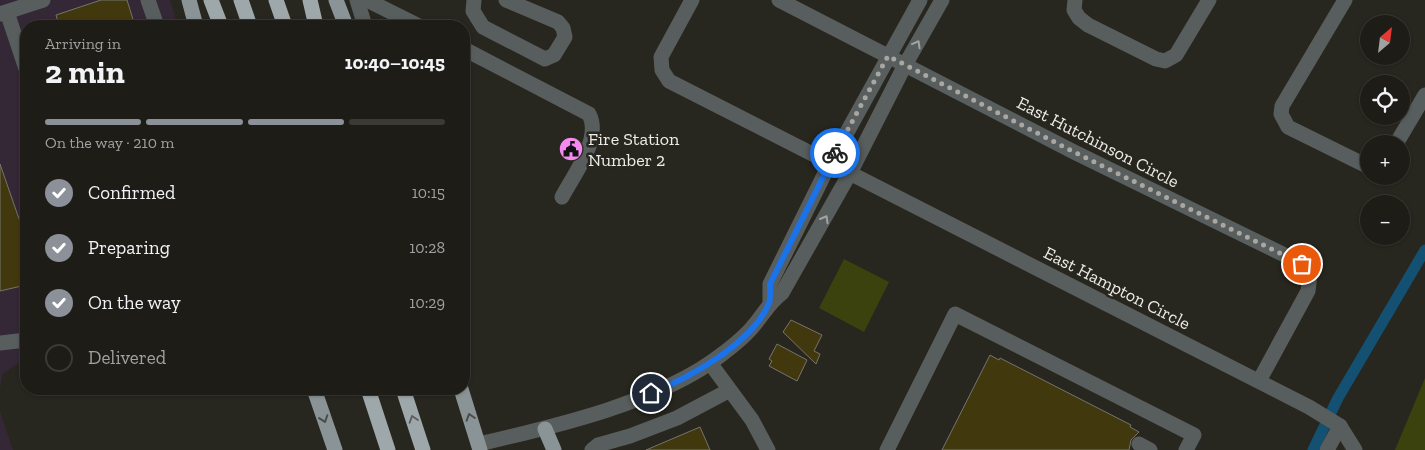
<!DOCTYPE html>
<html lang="en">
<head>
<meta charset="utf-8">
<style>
  body { margin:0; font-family:"Zilla Slab",serif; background:#2a2924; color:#f1f3f6; height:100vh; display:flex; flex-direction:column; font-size:19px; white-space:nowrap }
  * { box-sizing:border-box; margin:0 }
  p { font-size:16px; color:#a0a1a1 }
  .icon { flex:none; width:28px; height:28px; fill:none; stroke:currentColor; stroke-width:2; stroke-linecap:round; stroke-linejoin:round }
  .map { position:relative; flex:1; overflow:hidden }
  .sheet { position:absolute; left:20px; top:20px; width:450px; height:375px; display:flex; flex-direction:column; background:#1d1c17; border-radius:20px; box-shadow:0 1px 4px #0004,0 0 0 1px #3b3a36 }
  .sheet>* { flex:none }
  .needle { width:32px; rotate:28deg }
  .tools { position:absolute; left:1360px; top:15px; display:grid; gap:10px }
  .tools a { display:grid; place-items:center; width:50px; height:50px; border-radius:50%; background:#1d1c17; box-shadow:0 1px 4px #0004,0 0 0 1px #3b3a36; font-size:25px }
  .pin { position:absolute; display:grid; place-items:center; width:42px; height:42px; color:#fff; margin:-21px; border:2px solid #fff; border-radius:50%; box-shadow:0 1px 5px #0007 }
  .courier { position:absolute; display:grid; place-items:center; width:50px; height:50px; margin:-25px; border:4px solid #1a73e8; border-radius:50%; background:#fff; color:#222; box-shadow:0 1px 6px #0007 }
  .overview em { font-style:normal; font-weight:800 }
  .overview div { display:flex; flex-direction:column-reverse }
  .overview { display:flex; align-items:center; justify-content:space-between; height:85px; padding:0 25px }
  h1 { font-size:32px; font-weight:800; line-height:38px }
  .bar { display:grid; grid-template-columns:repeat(4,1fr); gap:8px 5px; align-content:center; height:60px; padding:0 25px }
  .bar i { height:6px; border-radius:4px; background:#3b3a36 }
  .bar .active { background:#8c9099 }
  .bar p { grid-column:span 4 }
  ol { padding:0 25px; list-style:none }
  li { display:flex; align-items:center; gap:15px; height:55px }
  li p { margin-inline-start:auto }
  li .icon { padding:5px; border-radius:50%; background:#8c9099; color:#fff; stroke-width:4 }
  li:last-child { color:#a0a1a1 }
  li i { width:28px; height:28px; border:2px solid #3b3a36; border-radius:50% }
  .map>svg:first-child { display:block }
  .industrial { fill:#342836 }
  .green { fill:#3c420e }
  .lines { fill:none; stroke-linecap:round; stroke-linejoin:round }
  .canal { stroke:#145071; stroke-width:11 }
  .building { fill:#42380e; stroke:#76746c }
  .minor { stroke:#585d5d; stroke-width:15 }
  .major { stroke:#8a9395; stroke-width:15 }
  .highway { stroke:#9ea8ab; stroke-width:15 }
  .oneway { stroke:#a2a4a2 }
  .oneway2 { stroke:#4a4c48 }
  .oneway3 { stroke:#5d605e }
  .done { stroke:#a8a7a1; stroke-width:5; stroke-dasharray:0 9 }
  .route { stroke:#1a73e8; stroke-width:6 }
  .labels { text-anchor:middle; stroke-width:5; stroke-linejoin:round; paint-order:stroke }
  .poi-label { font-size:18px; fill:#edece7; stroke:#27261f; text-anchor:start }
  .street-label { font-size:18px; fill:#edece7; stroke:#27261f }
</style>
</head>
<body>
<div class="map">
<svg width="1425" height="450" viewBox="0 0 1425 450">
  <rect width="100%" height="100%" fill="#27261f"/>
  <g class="industrial">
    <polygon points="0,0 170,0 178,26 26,26 26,358 2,374 0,390"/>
    <polygon points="0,411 13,450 0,450"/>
  </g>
  <g class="green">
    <polygon points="844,259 889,282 864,332 819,308"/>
    <polygon points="1425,378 1425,450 1395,450"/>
  </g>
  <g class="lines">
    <polyline class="canal" points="1313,450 1338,398 1425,250"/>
  </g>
  <g class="building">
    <polygon points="101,0 127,0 135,26 59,26 56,15"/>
    <polygon points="0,164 26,239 26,285 0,291"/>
    <polygon points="791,320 822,335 814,351 820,354 816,364 783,332"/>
    <polygon points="777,344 807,360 797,381 769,366 772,361 769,359"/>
    <polygon points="990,355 999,360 1000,358 1131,425 1130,427 1139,432 1131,440 1129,450 942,450"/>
    <polygon points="700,427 710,450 646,450"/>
  </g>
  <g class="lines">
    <g class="minor">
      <polyline points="148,0 157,26"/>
      <polyline points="357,0 365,26"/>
      <polyline points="367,0 419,26"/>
      <polyline points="474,0 473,11 483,27 545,59 554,55 565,37 563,28 558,22 506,0"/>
      <polyline points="692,0 661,57 662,70 669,81 1309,407 1340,426 1355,450"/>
      <polyline points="779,0 1074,152 1303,264 1310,275 1308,291 1259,381"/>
      <polyline points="1075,0 1074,10 1079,18 1088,25 1156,59 1165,61 1176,55 1209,0"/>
      <polyline points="1345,0 1282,106 1281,114 1288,127 1369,167"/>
      <polyline points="7,12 26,69"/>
      <polyline points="0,14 43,0"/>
      <path d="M464,49L589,114C602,139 574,174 562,197"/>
      <polyline points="1396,144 1425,95"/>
      <polyline points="770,303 770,284 830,163 920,0"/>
      <polyline points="0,343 26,340"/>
      <polyline points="710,363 752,420 768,450"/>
      <path d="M479,444C552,427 661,402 721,355C733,346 746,336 755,324C764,313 770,302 782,293L850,173L905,65L942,0"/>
      <polyline points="1139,444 1150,450"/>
      <polyline points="592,450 598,445 630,436 677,418 728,391"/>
      <polyline points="887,450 955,314 1194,435 1186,450"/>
      <polyline points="1327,450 1340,426"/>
    </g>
    <g class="major">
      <polyline points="189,0 196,26"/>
      <polyline points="336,0 346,26"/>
      <polyline points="314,389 335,450"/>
      <polyline points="461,389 480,450"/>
      <polyline points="545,429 554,450"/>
    </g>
    <g class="highway">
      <polyline points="211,0 221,26"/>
      <polyline points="241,0 250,26"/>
      <polyline points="276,0 285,26"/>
      <polyline points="310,0 316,26"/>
      <polyline points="368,389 388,450"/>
      <polyline points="403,389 423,450"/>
    </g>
  </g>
  <defs><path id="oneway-chevron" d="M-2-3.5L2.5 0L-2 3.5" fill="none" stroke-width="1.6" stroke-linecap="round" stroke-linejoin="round" transform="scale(1.25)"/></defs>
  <g class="oneway">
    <use href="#oneway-chevron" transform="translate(917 44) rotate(-61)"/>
    <use href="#oneway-chevron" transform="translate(825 219) rotate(-60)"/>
  </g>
  <g class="oneway2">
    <use href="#oneway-chevron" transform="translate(470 417) rotate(-108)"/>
    <use href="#oneway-chevron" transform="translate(324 419) rotate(71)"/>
  </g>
  <use class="oneway3" href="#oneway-chevron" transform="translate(413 419) rotate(-108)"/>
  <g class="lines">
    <polyline class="done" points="835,153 888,56 1074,152 1302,264"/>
    <path class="route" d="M651,393C689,378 753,343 769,303C771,298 770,290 770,284L835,153"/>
  </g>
  <defs>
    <g id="civic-disc" transform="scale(1.25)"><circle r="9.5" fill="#f489f0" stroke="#27261f"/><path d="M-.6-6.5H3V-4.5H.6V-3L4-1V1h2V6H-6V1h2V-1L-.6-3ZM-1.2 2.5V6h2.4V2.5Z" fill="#111"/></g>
  </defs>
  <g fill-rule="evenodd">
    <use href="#civic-disc" x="571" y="149"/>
  </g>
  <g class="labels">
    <g class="poi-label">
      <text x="588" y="145">Fire Station<tspan x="588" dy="21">Number 2</tspan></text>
    </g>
    <g class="street-label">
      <text transform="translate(1098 142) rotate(27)" y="6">East Hutchinson Circle</text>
      <text transform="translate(1117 288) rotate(27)" y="6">East Hampton Circle</text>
    </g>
  </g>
</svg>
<div class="tools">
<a><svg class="needle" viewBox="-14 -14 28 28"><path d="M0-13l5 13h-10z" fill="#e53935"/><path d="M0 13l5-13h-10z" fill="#a0a1a1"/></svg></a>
<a><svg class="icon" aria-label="locate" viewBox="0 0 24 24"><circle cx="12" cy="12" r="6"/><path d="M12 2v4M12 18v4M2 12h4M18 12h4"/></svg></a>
<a>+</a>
<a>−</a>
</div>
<div class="pin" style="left:1302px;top:264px;background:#ea580c"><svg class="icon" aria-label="bag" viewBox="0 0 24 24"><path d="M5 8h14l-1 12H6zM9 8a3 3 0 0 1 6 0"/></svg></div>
<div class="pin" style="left:651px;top:393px;background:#1f2937"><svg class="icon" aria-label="home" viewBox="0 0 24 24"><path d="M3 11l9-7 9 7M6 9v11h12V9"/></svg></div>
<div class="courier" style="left:835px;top:153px"><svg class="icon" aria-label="bike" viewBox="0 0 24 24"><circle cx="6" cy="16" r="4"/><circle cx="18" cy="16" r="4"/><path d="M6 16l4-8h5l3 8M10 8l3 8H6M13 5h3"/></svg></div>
<section class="sheet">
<div class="overview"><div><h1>2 min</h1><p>Arriving in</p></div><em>10:40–10:45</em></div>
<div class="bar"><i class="active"></i><i class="active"></i><i class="active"></i><i></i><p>On the way · 210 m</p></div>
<ol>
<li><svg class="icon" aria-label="check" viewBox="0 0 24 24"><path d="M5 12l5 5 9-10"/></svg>Confirmed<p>10:15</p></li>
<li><svg class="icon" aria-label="check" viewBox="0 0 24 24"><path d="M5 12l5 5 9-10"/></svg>Preparing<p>10:28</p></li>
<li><svg class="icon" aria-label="check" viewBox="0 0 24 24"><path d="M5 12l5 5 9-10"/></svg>On the way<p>10:29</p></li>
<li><i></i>Delivered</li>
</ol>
</section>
</div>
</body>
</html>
